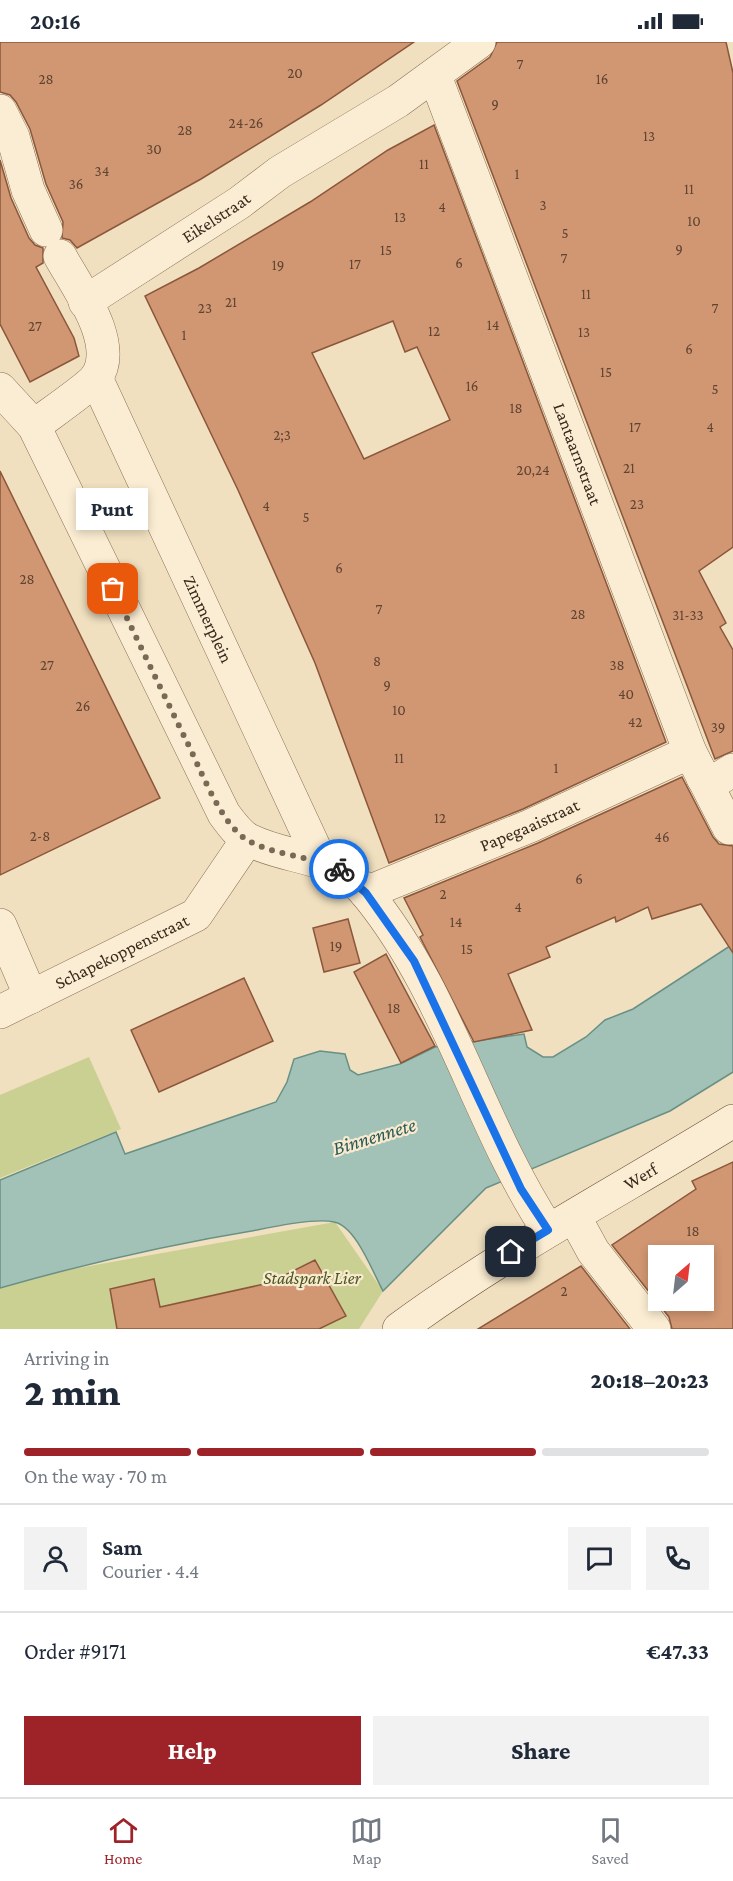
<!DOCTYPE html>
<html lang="en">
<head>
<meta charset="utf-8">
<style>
  body { margin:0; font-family:"Crimson Pro",serif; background:#f2f2f3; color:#1f2937; height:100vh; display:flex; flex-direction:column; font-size:22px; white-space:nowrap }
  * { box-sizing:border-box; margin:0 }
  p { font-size:20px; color:#747a83 }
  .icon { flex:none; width:33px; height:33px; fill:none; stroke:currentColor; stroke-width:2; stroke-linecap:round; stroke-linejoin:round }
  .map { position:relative; height:1287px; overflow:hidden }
  .drawer { display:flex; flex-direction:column; background:#fff; flex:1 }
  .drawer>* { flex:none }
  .needle { width:39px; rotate:28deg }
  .tools { position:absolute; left:648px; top:1203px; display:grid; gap:12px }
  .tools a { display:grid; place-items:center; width:66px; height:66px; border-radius:0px; background:#fff; box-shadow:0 3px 9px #0003; font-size:30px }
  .pin { position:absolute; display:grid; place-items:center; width:51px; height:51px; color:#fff; margin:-26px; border-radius:12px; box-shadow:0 3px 9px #0006 }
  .courier { position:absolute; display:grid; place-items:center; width:60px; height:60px; margin:-30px; border:4px solid #1a73e8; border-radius:50%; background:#fff; color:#222; box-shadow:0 2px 8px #0007 }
  .bubble { position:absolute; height:42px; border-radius:0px; background:#fff; box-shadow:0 3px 9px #0003; font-size:20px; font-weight:800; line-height:42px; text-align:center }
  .overview em { font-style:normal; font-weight:800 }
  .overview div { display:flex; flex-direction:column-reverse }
  .overview { display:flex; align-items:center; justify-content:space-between; height:102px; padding:0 24px }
  h1 { font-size:39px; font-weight:800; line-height:45px }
  .bar { display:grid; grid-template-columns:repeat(4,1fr); gap:9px 6px; align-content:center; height:72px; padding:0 24px }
  .bar i { height:8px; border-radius:4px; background:#e0e1e3 }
  .bar .selected { background:#9d2328 }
  .bar p { grid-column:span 4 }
  .line { display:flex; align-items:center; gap:15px; padding:0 24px; border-top:2px solid #e0e1e3 }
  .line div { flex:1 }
  .round { display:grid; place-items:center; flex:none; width:63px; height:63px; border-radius:0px; background:#f2f2f3 }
  .button { display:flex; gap:12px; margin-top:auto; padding:12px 24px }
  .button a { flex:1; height:69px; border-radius:0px; background:#9d2328; color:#fff; font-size:24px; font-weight:800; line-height:69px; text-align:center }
  .button a+a { background:#f2f2f3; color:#1f2937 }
  .status { display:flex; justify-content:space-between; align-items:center; height:42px; padding:0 30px; background:#fff; direction:ltr }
  .status svg { height:16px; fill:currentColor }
  .tab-bar { display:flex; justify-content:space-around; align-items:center; height:84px; border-top:2px solid #e0e1e3; background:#fff; font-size:16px; color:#747a83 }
  .tab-bar a { display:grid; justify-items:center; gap:3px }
  .tab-bar .selected { color:#9d2328 }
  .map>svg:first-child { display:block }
  .green { fill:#cacf92 }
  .water { fill:#a2c2b7; stroke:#699085; stroke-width:1.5 }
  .building { fill:#d19672; stroke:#8b573b; stroke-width:1.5; fill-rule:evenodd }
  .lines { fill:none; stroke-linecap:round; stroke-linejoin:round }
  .street-casing { stroke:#8a7056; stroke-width:34 }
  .secondary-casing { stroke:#6c513a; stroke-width:34 }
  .street { stroke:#fbedd3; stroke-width:33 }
  .secondary { stroke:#fbedd3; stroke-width:33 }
  .done { stroke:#796955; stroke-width:6; stroke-dasharray:0 10.8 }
  .route { stroke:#1a73e8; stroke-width:8 }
  .labels { text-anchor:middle; stroke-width:4.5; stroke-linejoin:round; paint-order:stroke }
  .number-label { font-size:15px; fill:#5f4432 }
  .street-label { font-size:18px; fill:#39291c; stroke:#f7eacf }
  .park-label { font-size:18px; font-style:italic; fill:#4b5621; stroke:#f7eacf }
  .water-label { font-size:20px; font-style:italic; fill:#2a5955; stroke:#f7eacf }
</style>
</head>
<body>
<div class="status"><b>20:16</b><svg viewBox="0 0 49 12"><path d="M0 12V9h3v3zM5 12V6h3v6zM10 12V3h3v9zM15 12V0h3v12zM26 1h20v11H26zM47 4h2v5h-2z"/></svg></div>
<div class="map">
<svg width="733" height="1287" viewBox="0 0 733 1287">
  <rect width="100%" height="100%" fill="#f0e0bf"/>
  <g class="green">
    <polygon points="89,1015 121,1087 0,1136 0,1053"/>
    <polygon points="335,1180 383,1249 359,1287 0,1287 0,1246 56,1230"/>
  </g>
  <path class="water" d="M733,902V1030L670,1069L486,1146L383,1249C373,1231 356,1184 334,1180C317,1176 276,1184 257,1188C171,1202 84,1222 0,1246V1138L116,1090L125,1112L276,1060L287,1040L294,1017L320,1009L345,1012L350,1028L358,1033L400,1022L435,1005L524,992L527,1005L543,1015H553L586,995L605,978L633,967Z"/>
  <g class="building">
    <polygon points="0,0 414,0 321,63 201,137 77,206 70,198 62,196 63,180 46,142 30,87 16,60 10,53 0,50"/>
    <polygon points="497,0 726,0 733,31 733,505 699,529 726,581 720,585 733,608 733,709 715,717 457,39 490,15"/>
    <path d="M434,83L666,700L523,767L389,821L315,621L238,448L145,254L199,226L310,160L388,108ZM393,279L405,310L417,305L450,378L364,417L312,311Z"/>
    <polygon points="0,118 11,156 29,196 35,203 43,206 43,221 36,225 74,296 79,314 30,340 0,282"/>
    <polygon points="0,429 160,756 0,833"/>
    <polygon points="682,735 713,795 719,802 733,804 733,911 701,862 652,877 648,865 616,880 615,875 546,905 550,915 508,932 532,988 474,1000 420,895 423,893 404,856 538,801"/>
    <polygon points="348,877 360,921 324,930 313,886"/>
    <polygon points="386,912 435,1004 401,1021 354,930"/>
    <polygon points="244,936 273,999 159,1050 131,988"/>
    <path d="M733,1120V1287H672L669,1275L612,1203L696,1147L692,1139ZM658,1214H704V1258H658Z"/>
    <polygon points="315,1218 346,1274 319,1287 117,1287 110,1247 154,1237 160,1265 269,1241"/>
    <polygon points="581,1224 630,1287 478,1287"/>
  </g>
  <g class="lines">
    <g class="street-casing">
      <g id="street">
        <path id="s1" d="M435,34L690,710L729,786"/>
        <polyline points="0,69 13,95 28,148 46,188"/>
        <path id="s2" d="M85,260L239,161L280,130L398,59L479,0"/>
        <path id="s3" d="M96,336L320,818"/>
        <path d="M0,347L34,384L224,772C231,781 239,793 249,798C291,819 334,811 367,852C448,951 478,1081 548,1188"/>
        <path d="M34,384C47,374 88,346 96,336C120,302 77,245 60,214"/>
        <polyline points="703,736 718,737 733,728"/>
        <path id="s4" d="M366,851L530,784L690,710"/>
        <polyline points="0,883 31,955"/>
        <path id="s5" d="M0,970L196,873L247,798"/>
        <polyline points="575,1176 593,1209 654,1287"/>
      </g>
    </g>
    <g class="secondary-casing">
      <g id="secondary">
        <path id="s6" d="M399,1287C505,1209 621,1148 733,1079"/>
      </g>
    </g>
    <use href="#street" class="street"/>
    <use href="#secondary" class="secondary"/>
  </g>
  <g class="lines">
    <path class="done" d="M113,547C137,597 161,647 185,696C200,725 219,780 247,798C273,813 310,814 339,827"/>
    <polyline class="route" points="339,827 366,851 414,919 521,1147 548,1188 511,1210"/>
  </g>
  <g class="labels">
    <g class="number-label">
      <text x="520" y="27">7</text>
      <text x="295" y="36">20</text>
      <text x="46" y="42">28</text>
      <text x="602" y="42">16</text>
      <text x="495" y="67">9</text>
      <text x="246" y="86">24-26</text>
      <text x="185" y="93">28</text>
      <text x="649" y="99">13</text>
      <text x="154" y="112">30</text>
      <text x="424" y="127">11</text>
      <text x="102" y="134">34</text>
      <text x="517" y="137">1</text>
      <text x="76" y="147">36</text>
      <text x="689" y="152">11</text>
      <text x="543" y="168">3</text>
      <text x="442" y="170">4</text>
      <text x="400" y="180">13</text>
      <text x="694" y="184">10</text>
      <text x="565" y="196">5</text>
      <text x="679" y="212">9</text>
      <text x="386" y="213">15</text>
      <text x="564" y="221">7</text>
      <text x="459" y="226">6</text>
      <text x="355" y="227">17</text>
      <text x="278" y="228">19</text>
      <text x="586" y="257">11</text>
      <text x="231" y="265">21</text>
      <text x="205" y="271">23</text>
      <text x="715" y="271">7</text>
      <text x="493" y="288">14</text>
      <text x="35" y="289">27</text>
      <text x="434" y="294">12</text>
      <text x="584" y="295">13</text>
      <text x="184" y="298">1</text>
      <text x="689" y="312">6</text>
      <text x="606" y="335">15</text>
      <text x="472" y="349">16</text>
      <text x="715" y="352">5</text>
      <text x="516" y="371">18</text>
      <text x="635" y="390">17</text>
      <text x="710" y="390">4</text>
      <text x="282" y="398">2;3</text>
      <text x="629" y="431">21</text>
      <text x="533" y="433">20,24</text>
      <text x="637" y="467">23</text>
      <text x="266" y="469">4</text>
      <text x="306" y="480">5</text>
      <text x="339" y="531">6</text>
      <text x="27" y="542">28</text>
      <text x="379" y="572">7</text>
      <text x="578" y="577">28</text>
      <text x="688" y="578">31-33</text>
      <text x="377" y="624">8</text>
      <text x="47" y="628">27</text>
      <text x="617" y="628">38</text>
      <text x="387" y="648">9</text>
      <text x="626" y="657">40</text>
      <text x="83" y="669">26</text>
      <text x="399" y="673">10</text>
      <text x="635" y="685">42</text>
      <text x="718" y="690">39</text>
      <text x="399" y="721">11</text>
      <text x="556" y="731">1</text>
      <text x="440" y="781">12</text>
      <text x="40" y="799">2-8</text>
      <text x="662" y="800">46</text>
      <text x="579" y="842">6</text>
      <text x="443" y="857">2</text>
      <text x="518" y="870">4</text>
      <text x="456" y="885">14</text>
      <text x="336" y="909">19</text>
      <text x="467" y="912">15</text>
      <text x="394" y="971">18</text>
      <text x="693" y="1194">18</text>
      <text x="564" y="1254">2</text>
    </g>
    <g class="street-label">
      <text dy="6" stroke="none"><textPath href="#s2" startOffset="156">Eikelstraat</textPath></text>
      <text dy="6" stroke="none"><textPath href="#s1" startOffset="404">Lantaarnstraat</textPath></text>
      <text dy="6" stroke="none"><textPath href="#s3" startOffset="266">Zimmerplein</textPath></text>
      <text dy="6" stroke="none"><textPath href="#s4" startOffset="177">Papegaaistraat</textPath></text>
      <text dy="6" stroke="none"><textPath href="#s5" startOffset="136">Schapekoppenstraat</textPath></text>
      <text dy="6" stroke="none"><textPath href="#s6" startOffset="286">Werf</textPath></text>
    </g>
    <g class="park-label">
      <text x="312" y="1242">Stadspark Lier</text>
    </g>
    <g class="water-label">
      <text transform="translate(374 1094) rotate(-17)" y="7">Binnennete</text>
    </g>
  </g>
</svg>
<div class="tools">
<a><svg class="needle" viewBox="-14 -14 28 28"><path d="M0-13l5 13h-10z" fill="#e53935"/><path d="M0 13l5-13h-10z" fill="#747a83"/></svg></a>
</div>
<div class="pin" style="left:113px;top:547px;background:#ea580c"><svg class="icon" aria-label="bag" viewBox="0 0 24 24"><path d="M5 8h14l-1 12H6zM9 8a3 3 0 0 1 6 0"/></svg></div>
<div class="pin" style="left:511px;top:1210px;background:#1f2937"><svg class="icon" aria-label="home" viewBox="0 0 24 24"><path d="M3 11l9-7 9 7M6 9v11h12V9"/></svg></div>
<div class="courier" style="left:339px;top:827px"><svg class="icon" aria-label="bike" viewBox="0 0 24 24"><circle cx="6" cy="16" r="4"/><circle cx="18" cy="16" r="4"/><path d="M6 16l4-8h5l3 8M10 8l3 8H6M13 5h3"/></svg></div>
<div class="bubble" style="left:76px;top:446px;width:72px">Punt</div>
</div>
<section class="drawer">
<div class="overview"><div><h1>2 min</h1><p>Arriving in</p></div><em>20:18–20:23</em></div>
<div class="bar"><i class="selected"></i><i class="selected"></i><i class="selected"></i><i></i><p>On the way · 70 m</p></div>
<div class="line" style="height:108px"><a class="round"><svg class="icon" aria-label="person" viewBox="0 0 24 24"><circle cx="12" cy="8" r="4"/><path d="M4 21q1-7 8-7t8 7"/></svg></a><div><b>Sam</b><p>Courier · 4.4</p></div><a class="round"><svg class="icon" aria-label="chat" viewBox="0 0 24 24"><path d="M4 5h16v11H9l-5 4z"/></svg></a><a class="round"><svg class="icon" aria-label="phone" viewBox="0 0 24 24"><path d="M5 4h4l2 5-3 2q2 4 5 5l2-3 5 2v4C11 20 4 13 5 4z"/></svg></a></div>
<div class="line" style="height:78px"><div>Order #9171</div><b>€47.33</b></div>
<div class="button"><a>Help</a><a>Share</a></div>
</section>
<nav class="tab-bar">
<a class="selected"><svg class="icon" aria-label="home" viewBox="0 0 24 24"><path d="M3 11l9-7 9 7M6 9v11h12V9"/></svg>Home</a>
<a><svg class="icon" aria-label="map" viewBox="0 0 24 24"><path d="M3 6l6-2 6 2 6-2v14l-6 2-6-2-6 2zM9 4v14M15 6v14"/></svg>Map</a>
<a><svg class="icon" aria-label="saved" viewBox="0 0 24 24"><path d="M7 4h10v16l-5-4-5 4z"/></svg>Saved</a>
</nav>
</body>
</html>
